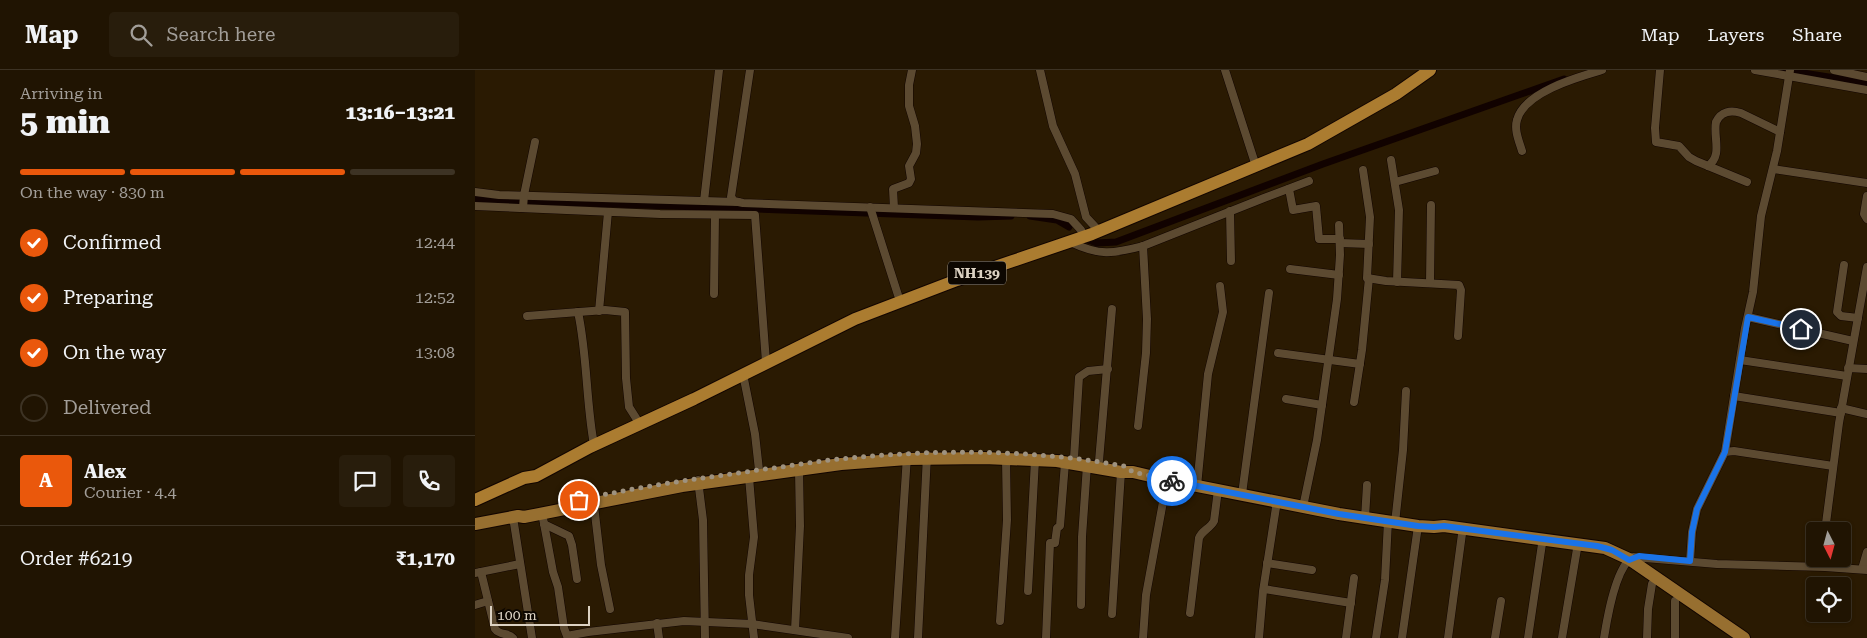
<!DOCTYPE html>
<html lang="en">
<head>
<meta charset="utf-8">
<style>
  body { margin:0; font-family:"Roboto Serif",serif; background:#281d0c; color:#f1f3f6; height:100vh; display:flex; flex-direction:column; font-size:19px; white-space:nowrap }
  * { box-sizing:border-box; margin:0 }
  p { font-size:16px; color:#a29e99 }
  .icon { flex:none; width:28px; height:28px; fill:none; stroke:currentColor; stroke-width:2; stroke-linecap:round; stroke-linejoin:round }
  .map { position:relative; flex:1; overflow:hidden }
  .details { display:flex; flex-direction:column; background:#201402; width:475px }
  .details>* { flex:none }
  .needle { width:32px; rotate:174deg }
  .buttons { position:absolute; left:1331px; top:452px; display:grid; gap:10px }
  .buttons a { display:grid; place-items:center; width:45px; height:45px; border-radius:5px; background:#201402; box-shadow:0 1px 4px #0004,0 0 0 1px #3d3324; font-size:25px }
  .scale { position:absolute; left:15px; bottom:12px; width:100px; box-sizing:border-box; padding-left:5px; border:2px solid #dcd2c3; border-top:0; font-size:14px; line-height:18px; white-space:nowrap; color:#dcd2c3; -webkit-text-stroke:4px #0d0701; paint-order:stroke }
  .pin { position:absolute; display:grid; place-items:center; width:42px; height:42px; color:#fff; margin:-21px; border:2px solid #fff; border-radius:50%; box-shadow:0 1px 5px #0007 }
  .courier { position:absolute; display:grid; place-items:center; width:50px; height:50px; margin:-25px; border:4px solid #1a73e8; border-radius:50%; background:#fff; color:#222; box-shadow:0 1px 6px #0007 }
  .overview em { font-style:normal; font-weight:800 }
  .overview div { display:flex; flex-direction:column-reverse }
  .overview { display:flex; align-items:center; justify-content:space-between; height:85px; padding:0 20px }
  h1 { font-size:32px; font-weight:800; line-height:38px }
  .bar { display:grid; grid-template-columns:repeat(4,1fr); gap:8px 5px; align-content:center; height:60px; padding:0 20px }
  .bar i { height:6px; border-radius:4px; background:#3d3324 }
  .bar .on { background:#ea580c }
  .bar p { grid-column:span 4 }
  .line { display:flex; align-items:center; gap:12px; padding:0 20px; border-top:1px solid #3d3324 }
  .line div { flex:1 }
  .round { display:grid; place-items:center; flex:none; width:52px; height:52px; border-radius:5px; background:#281d0c }
  ol { padding:0 20px; list-style:none }
  li { display:flex; align-items:center; gap:15px; height:55px }
  li p { margin-inline-start:auto }
  li .icon { padding:5px; border-radius:50%; background:#ea580c; color:#fff; stroke-width:4 }
  li:last-child { color:#a29e99 }
  li i { width:28px; height:28px; border:2px solid #3d3324; border-radius:50% }
  header { display:flex; align-items:center; gap:30px; box-sizing:border-box; height:70px; padding:0 25px; background:#201402; border-bottom:1px solid #3d3324 }
  header strong { font-size:24px }
  nav { display:flex; gap:28px; margin-inline-start:auto; font-size:18px }
  .search { width:350px; height:45px; background:#281d0c; display:flex; align-items:center; gap:12px; box-sizing:border-box; padding:0 18px; border-radius:5px; color:#a29e99; font-size:19px }
  main { display:flex; flex:1; min-height:0 }
  .map>svg:first-child { display:block }
  .lines { fill:none; stroke-linecap:round; stroke-linejoin:round }
  .canal { stroke:#110200; stroke-width:7 }
  .minor-casing { stroke:#120500; stroke-width:9 }
  .primary-casing { stroke:#120500; stroke-width:14 }
  .trunk-casing { stroke:#120500; stroke-width:14 }
  .minor { stroke:#5c4a31; stroke-width:8 }
  .primary { stroke:#976f30; stroke-width:12 }
  .trunk { stroke:#ab7c30; stroke-width:12 }
  .done { stroke:#9e927f; stroke-width:5; stroke-dasharray:0 9 }
  .route { stroke:#1a73e8; stroke-width:6 }
  .labels { text-anchor:middle; stroke-width:4; stroke-linejoin:round; paint-order:stroke }
  .shield { fill:#0d0701; stroke:#9e9589; stroke-width:1 }
  .shield-label { font-size:14px; font-weight:bold; fill:#dcd2c3 }
</style>
</head>
<body>
<header>
<strong>Map</strong>
<div class="search"><svg class="icon" aria-label="search" viewBox="0 0 24 24"><circle cx="10" cy="10" r="6"/><path d="M15 15l6 6"/></svg>Search here</div>
<nav><a>Map</a><a>Layers</a><a>Share</a></nav>
</header>
<main>
<section class="details">
<div class="overview"><div><h1>5 min</h1><p>Arriving in</p></div><em>13:16–13:21</em></div>
<div class="bar"><i class="on"></i><i class="on"></i><i class="on"></i><i></i><p>On the way · 830 m</p></div>
<ol>
<li><svg class="icon" aria-label="check" viewBox="0 0 24 24"><path d="M5 12l5 5 9-10"/></svg>Confirmed<p>12:44</p></li>
<li><svg class="icon" aria-label="check" viewBox="0 0 24 24"><path d="M5 12l5 5 9-10"/></svg>Preparing<p>12:52</p></li>
<li><svg class="icon" aria-label="check" viewBox="0 0 24 24"><path d="M5 12l5 5 9-10"/></svg>On the way<p>13:08</p></li>
<li><i></i>Delivered</li>
</ol>
<div class="line" style="height:90px"><b class="round" style="background:#ea580c;color:#fff">A</b><div><b>Alex</b><p>Courier · 4.4</p></div><a class="round"><svg class="icon" aria-label="chat" viewBox="0 0 24 24"><path d="M4 5h16v11H9l-5 4z"/></svg></a><a class="round"><svg class="icon" aria-label="phone" viewBox="0 0 24 24"><path d="M5 4h4l2 5-3 2q2 4 5 5l2-3 5 2v4C11 20 4 13 5 4z"/></svg></a></div>
<div class="line" style="height:65px"><div>Order #6219</div><b>₹1,170</b></div>
</section>
<div class="map">
<svg width="1392" height="568" viewBox="0 0 1392 568">
  <rect width="100%" height="100%" fill="#2a1a02"/>
  <g class="lines">
    <g class="canal">
      <polyline points="1309,0 1392,13"/>
      <polyline points="0,129 503,147 536,146"/>
      <polyline points="555,146 582,150 594,157"/>
      <polyline points="607,168 622,173 641,172 848,94 1089,9"/>
    </g>
    <g class="minor-casing">
      <g id="minor">
        <polyline points="275,0 256,127 259,131 268,133 578,144 596,149 606,160"/>
        <polyline points="565,0 578,56 600,104 611,147 624,161"/>
        <polyline points="750,0 779,90"/>
        <polyline points="1185,0 1180,58 1181,72 1204,76 1214,87 1221,91 1272,112"/>
        <polyline points="1280,0 1392,20"/>
        <polyline points="1359,0 1392,7"/>
        <path d="M1047,81C1044,71 1039,60 1042,50C1049,22 1103,7 1127,0"/>
        <polyline points="916,90 924,140 922,212"/>
        <path d="M1233,96C1248,85 1238,68 1241,52C1246,41 1256,40 1266,43L1305,62"/>
        <polyline points="1298,99 1392,113"/>
        <polyline points="888,100 895,147 892,208 911,211 984,215 986,220 983,266"/>
        <polyline points="920,112 960,101"/>
        <polyline points="814,119 818,140 841,136 844,169 865,169"/>
        <polyline points="0,122 24,125 263,132"/>
        <polyline points="1392,126 1389,144 1392,149"/>
        <polyline points="229,131 244,0"/>
        <polyline points="0,136 185,144 280,145 291,292"/>
        <polyline points="395,137 423,225"/>
        <polyline points="48,138 49,125 60,72"/>
        <polyline points="419,138 418,119 434,113 436,109 434,96 441,83 442,74 440,56 434,36 434,15 437,0"/>
        <polyline points="755,141 756,191"/>
        <path d="M595,172C625,186 637,184 668,176L789,128L834,111"/>
        <polyline points="865,173 894,174"/>
        <polyline points="1369,195 1362,242 1366,246 1383,248"/>
        <polyline points="815,199 864,205"/>
        <polyline points="955,213 956,135"/>
        <polyline points="239,224 240,145"/>
        <polyline points="124,241 133,142"/>
        <path d="M103,242C112,284 111,327 118,369"/>
        <polyline points="52,246 130,240 150,242 151,308 154,337 161,348"/>
        <polyline points="1273,247 1378,271"/>
        <polyline points="803,283 885,294"/>
        <polyline points="1265,290 1372,306"/>
        <polyline points="1373,298 1392,299"/>
        <polyline points="268,304 280,364 284,400"/>
        <polyline points="1259,326 1366,343"/>
        <polyline points="811,329 847,335"/>
        <polyline points="879,332 887,280 894,208"/>
        <polyline points="1366,338 1392,344"/>
        <polyline points="663,356 671,283 672,249 668,176"/>
        <polyline points="1250,382 1270,258 1278,222 1286,146 1302,81 1315,0"/>
        <polyline points="599,388 604,307 613,301 633,299"/>
        <polyline points="624,391 637,239"/>
        <polyline points="274,407 279,467 274,505 274,525 279,568"/>
        <polyline points="223,410 228,450 230,568"/>
        <polyline points="722,416 733,304 748,242 745,216"/>
        <polyline points="767,424 794,223"/>
        <polyline points="118,427 126,495 135,539"/>
        <polyline points="828,437 842,370 862,229 865,185 864,155"/>
        <polyline points="67,443 78,502 83,517 89,558 92,566 113,562 209,551 277,554 373,568"/>
        <polyline points="38,447 57,568"/>
        <polyline points="890,448 892,415"/>
        <polyline points="920,453 928,380 931,321"/>
        <polyline points="69,454 94,466 97,475 102,509"/>
        <polyline points="1350,461 1364,353 1392,197"/>
        <polyline points="1215,491 1217,462 1222,439 1250,382 1259,381 1358,396"/>
        <polyline points="792,493 837,500"/>
        <polyline points="1387,499 1392,482"/>
        <path d="M6,502L20,559C25,566 33,562 38,568"/>
        <polyline points="0,503 45,494"/>
        <polyline points="789,519 876,533"/>
        <polyline points="553,521 560,390"/>
        <polyline points="0,535 13,531"/>
        <polyline points="606,535 607,467 612,395"/>
        <path d="M715,543L724,468C727,460 735,459 739,451L743,420"/>
        <polyline points="637,544 646,402"/>
        <polyline points="525,551 532,450 531,389"/>
        <polyline points="182,553 184,568"/>
        <polyline points="320,560 325,456 324,400"/>
        <polyline points="420,568 432,386"/>
        <polyline points="443,568 452,385"/>
        <polyline points="571,568 575,473 580,473 582,458 585,456 590,393"/>
        <polyline points="668,568 671,525 692,410"/>
        <polyline points="784,568 788,521 802,431"/>
        <polyline points="871,568 879,508"/>
        <polyline points="901,568 910,510 913,451"/>
        <polyline points="927,568 943,456"/>
        <polyline points="973,568 987,464"/>
        <polyline points="1020,568 1026,531"/>
        <polyline points="1053,568 1067,474"/>
        <polyline points="1087,568 1102,479"/>
        <path d="M1129,568C1132,549 1141,496 1158,487L1242,494L1350,497L1392,500"/>
        <polyline points="1172,568 1173,539 1177,514"/>
        <polyline points="1200,568 1200,531"/>
      </g>
    </g>
    <g class="primary-casing">
      <polyline id="primary" points="0,454 43,446 49,447 207,416 366,394 432,389 509,388 582,391 646,402 658,402 692,410 864,444 943,456 959,457 969,456 1130,478 1154,489 1269,568"/>
    </g>
    <g class="trunk-casing">
      <polyline id="trunk" points="0,430 49,408 61,406 115,377 219,329 380,249 482,210 617,164 833,74 921,24 955,0"/>
    </g>
    <use href="#minor" class="minor"/>
    <use href="#primary" class="primary"/>
    <use href="#trunk" class="trunk"/>
  </g>
  <g class="lines">
    <path class="done" d="M104,430C166,416 228,408 291,399C316,396 341,391 366,389C460,379 556,379 649,396L658,402L697,411"/>
    <polyline class="route" points="697,411 864,444 943,456 959,457 969,456 1122,476 1137,480 1154,490 1164,486 1215,491 1217,462 1222,439 1250,382 1273,247 1326,259"/>
  </g>
  <g class="labels">
    <rect class="shield" x="473" y="191.5" width="58" height="23" rx="4"/>
    <g class="shield-label">
      <text x="502" y="208">NH139</text>
    </g>
  </g>
</svg>
<div class="buttons">
<a><svg class="needle" viewBox="-14 -14 28 28"><path d="M0-13l5 13h-10z" fill="#e53935"/><path d="M0 13l5-13h-10z" fill="#a29e99"/></svg></a>
<a><svg class="icon" aria-label="locate" viewBox="0 0 24 24"><circle cx="12" cy="12" r="6"/><path d="M12 2v4M12 18v4M2 12h4M18 12h4"/></svg></a>
</div>
<div class="scale">100 m</div>
<div class="pin" style="left:104px;top:430px;background:#ea580c"><svg class="icon" aria-label="bag" viewBox="0 0 24 24"><path d="M5 8h14l-1 12H6zM9 8a3 3 0 0 1 6 0"/></svg></div>
<div class="pin" style="left:1326px;top:259px;background:#1f2937"><svg class="icon" aria-label="home" viewBox="0 0 24 24"><path d="M3 11l9-7 9 7M6 9v11h12V9"/></svg></div>
<div class="courier" style="left:697px;top:411px"><svg class="icon" aria-label="bike" viewBox="0 0 24 24"><circle cx="6" cy="16" r="4"/><circle cx="18" cy="16" r="4"/><path d="M6 16l4-8h5l3 8M10 8l3 8H6M13 5h3"/></svg></div>
</div>
</main>
</body>
</html>
